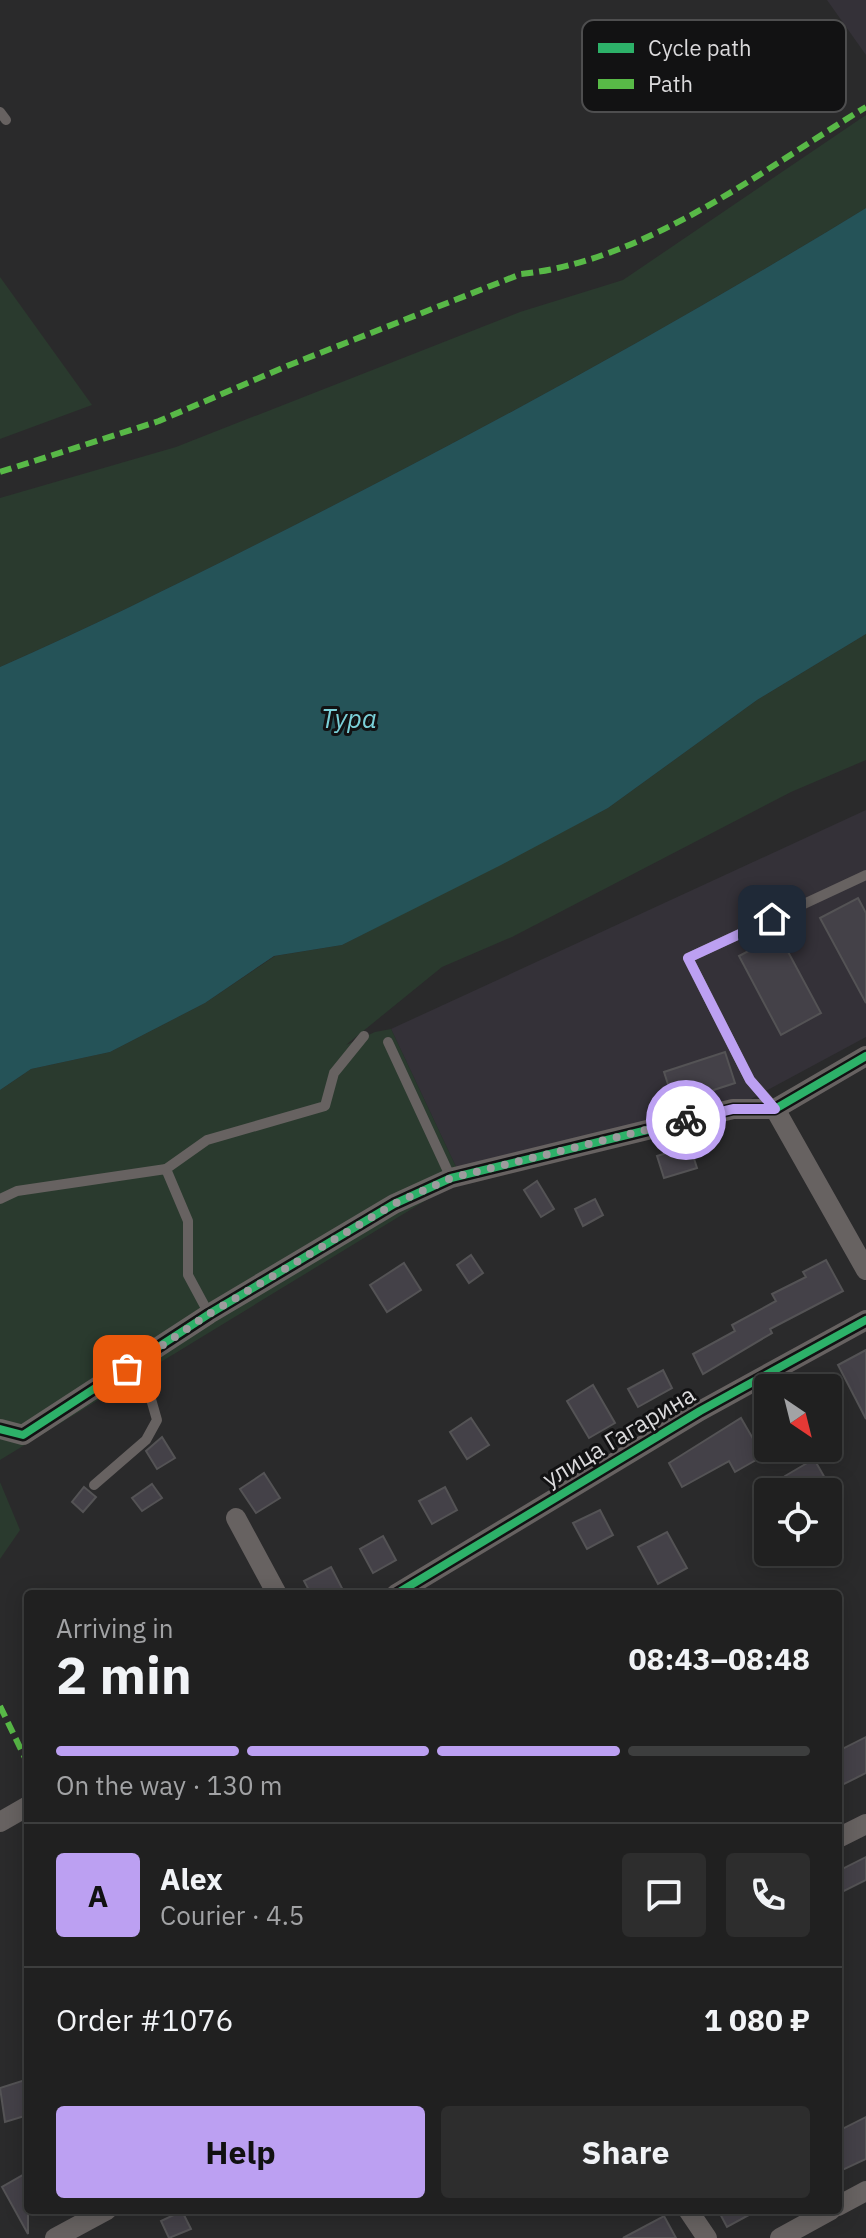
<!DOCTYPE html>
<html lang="en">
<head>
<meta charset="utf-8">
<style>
  body { margin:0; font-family:"IBM Plex Sans",sans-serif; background:#2d2d2d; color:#f1f3f6; height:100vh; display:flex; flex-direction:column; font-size:30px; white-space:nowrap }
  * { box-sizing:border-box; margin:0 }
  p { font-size:26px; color:#a2a3a5 }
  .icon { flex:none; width:44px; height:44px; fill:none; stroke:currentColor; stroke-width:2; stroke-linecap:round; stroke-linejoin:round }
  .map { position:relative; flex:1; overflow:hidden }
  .side { position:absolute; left:24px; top:1590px; width:818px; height:624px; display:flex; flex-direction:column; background:#202020; border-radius:8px; box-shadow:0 4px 20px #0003,0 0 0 2px #3d3e3e }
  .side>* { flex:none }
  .needle { width:52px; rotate:145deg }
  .tools { position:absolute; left:754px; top:1374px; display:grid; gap:16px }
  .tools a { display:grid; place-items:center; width:88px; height:88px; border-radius:8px; background:#202020; box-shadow:0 4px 20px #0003,0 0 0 2px #3d3e3e; font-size:40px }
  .pin { position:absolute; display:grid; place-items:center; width:68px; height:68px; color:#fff; margin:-34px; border-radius:16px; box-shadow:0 4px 12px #0006 }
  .courier { position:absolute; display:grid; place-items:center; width:80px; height:80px; margin:-40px; border:6px solid #bca0f2; border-radius:50%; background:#fff; color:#222; box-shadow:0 2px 10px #0007 }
  .overview em { font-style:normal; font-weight:700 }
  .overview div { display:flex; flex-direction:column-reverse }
  .overview { display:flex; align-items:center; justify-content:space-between; height:136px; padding:0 32px }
  h1 { font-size:52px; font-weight:700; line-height:60px }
  .bar { display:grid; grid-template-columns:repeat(4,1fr); gap:12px 8px; align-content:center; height:96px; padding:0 32px }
  .bar i { height:10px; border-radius:6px; background:#3d3e3e }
  .bar .active { background:#bca0f2 }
  .bar p { grid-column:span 4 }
  .line { display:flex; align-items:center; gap:20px; padding:0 32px; border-top:2px solid #3d3e3e }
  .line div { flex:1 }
  .round { display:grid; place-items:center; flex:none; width:84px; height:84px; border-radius:8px; background:#2d2d2d }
  .cta { display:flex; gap:16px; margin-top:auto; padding:16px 32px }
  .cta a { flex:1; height:92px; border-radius:8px; background:#bca0f2; color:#111; font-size:32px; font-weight:700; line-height:92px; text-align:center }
  .cta a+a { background:#2d2d2d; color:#f1f3f6 }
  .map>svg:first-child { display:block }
  .built { fill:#343138 }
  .green { fill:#2a3a2e }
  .water { fill:#255358 }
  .building { fill:#444148; stroke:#545355; stroke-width:2 }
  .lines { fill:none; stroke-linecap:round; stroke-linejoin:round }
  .service { stroke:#676261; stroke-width:10 }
  .minor { stroke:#676261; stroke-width:20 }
  .quiet { stroke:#58b947; stroke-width:6; stroke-dasharray:12 6; stroke-linecap:butt }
  .cycleway-casing { stroke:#121213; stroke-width:13 }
  .cycleway { stroke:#2db169; stroke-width:8 }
  .done { stroke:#9d9c9e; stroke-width:8; stroke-dasharray:0 14.4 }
  .route { stroke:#bca0f2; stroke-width:10 }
  .labels { text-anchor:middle; stroke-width:6; stroke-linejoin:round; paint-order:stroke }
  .street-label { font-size:24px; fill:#dbdadc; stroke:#121213 }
  .water-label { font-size:26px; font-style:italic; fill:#7bd1d9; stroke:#121213 }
  .key { fill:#121213; stroke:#4e4e4f; stroke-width:2 }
  .key-label { font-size:22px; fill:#dbdadc }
</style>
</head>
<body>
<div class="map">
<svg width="866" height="2238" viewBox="0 0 866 2238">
  <rect width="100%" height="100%" fill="#2a2a2b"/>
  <g class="built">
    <polygon points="827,0 866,0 866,55"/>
    <polygon points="866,810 866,1037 749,1100 457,1169 391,1029"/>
  </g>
  <g class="green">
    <path d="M866,115V208C678,323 485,429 289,528C193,576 98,624 0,667V498L176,447L520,312L623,280Z"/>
    <polygon points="0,277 92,405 0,439"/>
    <polygon points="866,634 866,760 791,792 512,937 442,967 346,1045 375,1032 391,1029 457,1169 428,1199 0,1460 0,1090 31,1069 110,1052 205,1003 275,956 342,945 608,808 757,700"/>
    <polygon points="0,1482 20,1530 0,1559"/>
  </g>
  <path class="water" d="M866,208V634L757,700L608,808L501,865L342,945L274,956L205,1003L110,1052L31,1069L0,1090V667C98,624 193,576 289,528C485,429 678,323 866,208Z"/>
  <g class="building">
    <polygon points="858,898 866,913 866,1003 820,918"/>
    <polygon points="779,935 821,1013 781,1035 739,956"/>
    <polygon points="725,1052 735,1083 674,1103 664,1072"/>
    <polygon points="690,1146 697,1168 664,1178 657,1156"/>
    <polygon points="537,1181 554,1209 541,1217 524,1190"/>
    <polygon points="595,1199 603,1215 583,1226 575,1209"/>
    <polygon points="471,1255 483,1273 469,1283 457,1265"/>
    <polygon points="826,1260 843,1291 770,1329 772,1333 703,1374 693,1354 735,1331 732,1325 776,1301 772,1294 806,1277 803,1272"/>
    <polygon points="404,1263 421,1290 387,1312 370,1285"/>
    <polygon points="866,1350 866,1419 838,1365"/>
    <polygon points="663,1370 672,1388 638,1407 628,1389"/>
    <polygon points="593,1385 615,1423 589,1438 567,1401"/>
    <polygon points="471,1418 489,1445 467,1459 450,1432"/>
    <polygon points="741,1418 763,1456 735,1472 729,1461 682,1487 669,1463"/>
    <polygon points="162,1437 175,1458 157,1469 146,1451"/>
    <polygon points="814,1459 833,1492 794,1492 785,1476"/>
    <polygon points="264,1473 280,1498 256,1513 240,1489"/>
    <polygon points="152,1484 162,1498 142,1511 132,1498"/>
    <polygon points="84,1487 96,1497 83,1512 72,1502"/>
    <polygon points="445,1487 457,1510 432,1524 419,1501"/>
    <polygon points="600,1510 613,1535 587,1549 573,1523"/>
    <polygon points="667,1532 687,1568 658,1584 638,1547"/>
    <polygon points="383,1536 396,1560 373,1573 360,1549"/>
    <polygon points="331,1567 345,1594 311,1594 304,1581"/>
    <polygon points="866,1737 866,1773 838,1787 838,1751"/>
    <polygon points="866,1857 866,1880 838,1894 838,1871"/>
    <polygon points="28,2079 28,2115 5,2122 0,2088"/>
    <polygon points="866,2117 866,2159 838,2172 838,2131"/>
    <polygon points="23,2175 28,2185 28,2234 2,2187"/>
    <polygon points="718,2210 758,2210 727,2227"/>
    <polygon points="182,2211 191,2229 169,2238 161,2221"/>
    <polygon points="664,2216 676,2238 623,2238"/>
  </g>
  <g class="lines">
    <g class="service">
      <polyline points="0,112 6,120"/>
      <polyline points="388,1042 451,1178"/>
      <polyline points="774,1107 750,1080 688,958 866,875"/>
      <polyline points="166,1169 207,1140 325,1106 334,1073 364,1036"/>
      <polyline points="0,1199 17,1191 166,1169 188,1221 188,1275 209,1314"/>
      <polyline points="94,1485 146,1440 157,1420 151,1399 127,1369"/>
    </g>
    <g class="minor">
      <polyline points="775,1109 866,1270"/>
      <polyline points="0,1429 23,1435 209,1314 394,1204 451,1178 733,1109 775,1109 866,1056"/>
      <polyline points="236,1518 277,1594"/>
      <polyline points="396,1594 700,1411 866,1320"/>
      <polyline points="0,1822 28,1806"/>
      <polyline points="838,1838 866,1824"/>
      <polyline points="838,2206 866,2191"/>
      <polyline points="688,2210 707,2238"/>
      <polyline points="55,2238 107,2210"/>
      <polyline points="780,2238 831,2210"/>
    </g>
    <g class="quiet">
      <path d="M0,472L159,421L287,366L521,274C646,261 761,171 866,107"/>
      <polyline points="0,1706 28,1764"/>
    </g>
    <g class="cycleway-casing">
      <g id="cycleway">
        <polyline points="0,1429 23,1435 209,1314 394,1204 451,1178 733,1109 775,1109 866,1056"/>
        <polyline points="396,1594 700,1411 866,1320"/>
      </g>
    </g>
    <use href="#cycleway" class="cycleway"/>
  </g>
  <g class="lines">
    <polyline class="done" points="127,1369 209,1314 394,1204 451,1178 686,1120"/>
    <polyline class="route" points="686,1120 733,1109 775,1109 750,1080 688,958 772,919"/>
  </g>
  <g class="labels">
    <g class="street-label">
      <text transform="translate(619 1437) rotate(-31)" y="8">улица Гагарина</text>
    </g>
    <g class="water-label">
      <text x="349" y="728">Тура</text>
    </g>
  </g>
  <rect x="582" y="20" width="264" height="92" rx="12" class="key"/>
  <rect x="598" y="43" width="36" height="10" fill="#2db169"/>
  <rect x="598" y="79" width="36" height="10" fill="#58b947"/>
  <g class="key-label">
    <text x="648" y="56">Cycle path</text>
    <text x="648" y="92">Path</text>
  </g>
</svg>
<div class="tools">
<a><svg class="needle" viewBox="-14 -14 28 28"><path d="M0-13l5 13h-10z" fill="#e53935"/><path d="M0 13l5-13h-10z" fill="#a2a3a5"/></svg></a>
<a><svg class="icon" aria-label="locate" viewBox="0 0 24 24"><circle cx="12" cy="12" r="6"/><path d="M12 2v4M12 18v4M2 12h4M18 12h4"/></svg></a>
</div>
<div class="pin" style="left:127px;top:1369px;background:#ea580c"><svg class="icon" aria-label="bag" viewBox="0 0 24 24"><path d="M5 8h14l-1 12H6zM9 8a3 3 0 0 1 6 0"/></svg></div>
<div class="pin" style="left:772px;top:919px;background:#1f2937"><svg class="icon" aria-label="home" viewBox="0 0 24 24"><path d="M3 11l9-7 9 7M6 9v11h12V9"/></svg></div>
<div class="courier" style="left:686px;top:1120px"><svg class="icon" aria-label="bike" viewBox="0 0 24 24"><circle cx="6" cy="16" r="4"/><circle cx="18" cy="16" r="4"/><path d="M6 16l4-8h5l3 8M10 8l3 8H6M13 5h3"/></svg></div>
<section class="side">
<div class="overview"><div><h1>2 min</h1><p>Arriving in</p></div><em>08:43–08:48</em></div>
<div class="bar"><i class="active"></i><i class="active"></i><i class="active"></i><i></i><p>On the way · 130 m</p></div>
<div class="line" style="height:144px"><b class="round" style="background:#bca0f2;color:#111">A</b><div><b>Alex</b><p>Courier · 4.5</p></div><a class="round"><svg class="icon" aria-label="chat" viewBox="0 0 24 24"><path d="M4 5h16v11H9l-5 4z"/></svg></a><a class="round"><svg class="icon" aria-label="phone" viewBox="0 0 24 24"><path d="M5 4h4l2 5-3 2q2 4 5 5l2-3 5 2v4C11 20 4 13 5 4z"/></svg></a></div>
<div class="line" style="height:104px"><div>Order #1076</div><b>1 080 ₽</b></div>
<div class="cta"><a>Help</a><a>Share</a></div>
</section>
</div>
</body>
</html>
